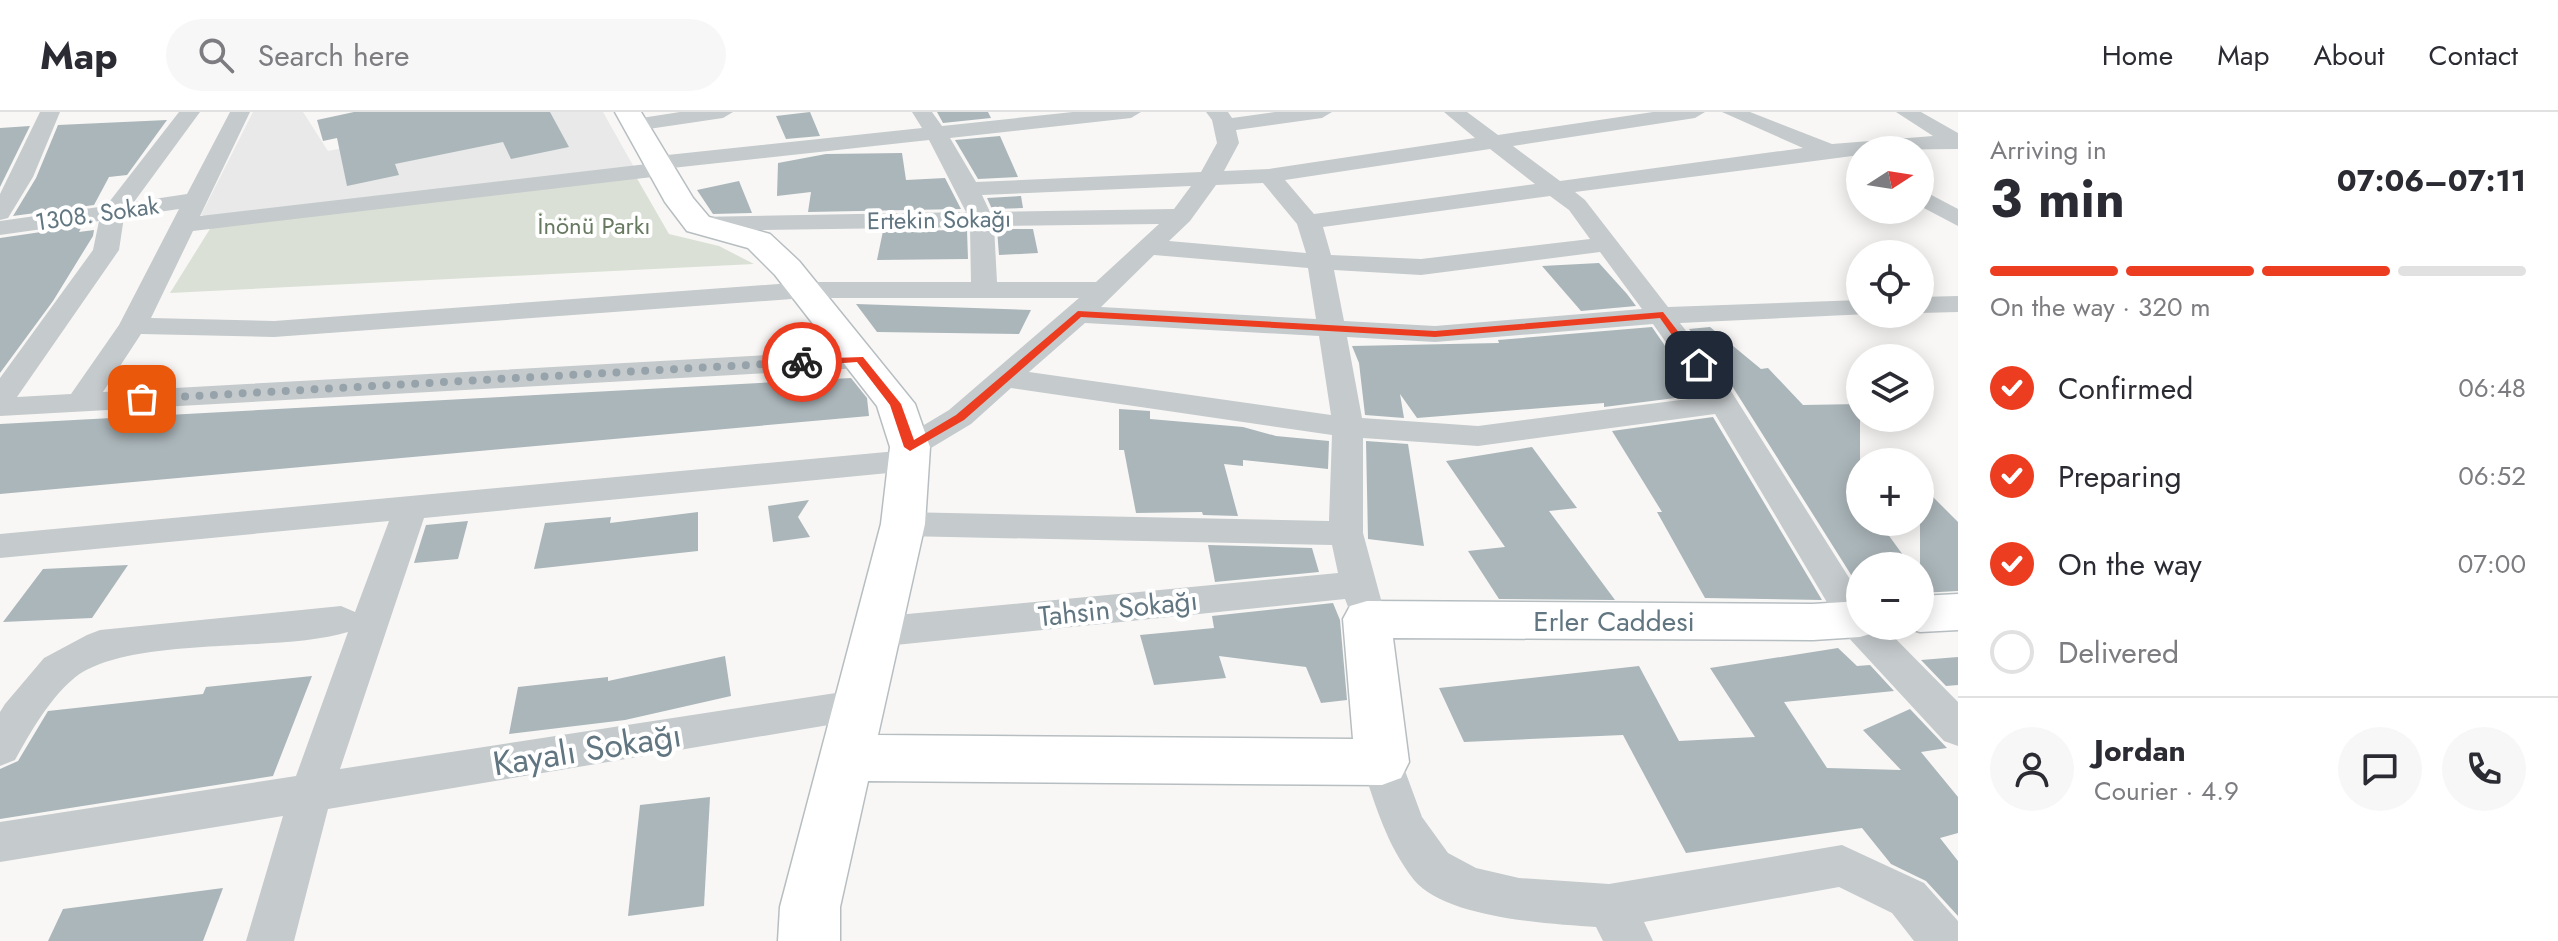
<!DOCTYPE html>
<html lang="en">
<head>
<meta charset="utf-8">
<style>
  body { margin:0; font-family:Jost,sans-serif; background:#f7f7f7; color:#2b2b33; height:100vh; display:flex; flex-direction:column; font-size:30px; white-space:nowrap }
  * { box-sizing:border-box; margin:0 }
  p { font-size:26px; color:#7c7c81 }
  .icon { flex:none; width:44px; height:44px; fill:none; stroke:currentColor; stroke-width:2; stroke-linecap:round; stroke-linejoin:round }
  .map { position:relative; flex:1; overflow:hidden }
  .sheet { display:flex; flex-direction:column; background:#fff; width:600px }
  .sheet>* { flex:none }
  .needle { width:52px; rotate:78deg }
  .buttons { position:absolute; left:1846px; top:24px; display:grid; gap:16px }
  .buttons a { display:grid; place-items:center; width:88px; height:88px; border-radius:50%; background:#fff; box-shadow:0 4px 20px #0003; font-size:40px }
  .pin { position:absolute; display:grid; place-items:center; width:68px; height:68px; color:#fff; margin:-34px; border-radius:16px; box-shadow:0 4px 12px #0006 }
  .courier { position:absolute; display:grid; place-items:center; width:80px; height:80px; margin:-40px; border:6px solid #ed3d20; border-radius:50%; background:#fff; color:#222; box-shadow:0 2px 10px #0007 }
  .head em { font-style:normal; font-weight:700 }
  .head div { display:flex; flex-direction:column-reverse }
  .head { display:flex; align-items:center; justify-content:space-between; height:136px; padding:0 32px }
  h1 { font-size:52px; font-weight:700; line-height:60px }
  .bar { display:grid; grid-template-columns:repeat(4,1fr); gap:12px 8px; align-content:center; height:96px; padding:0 32px }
  .bar i { height:10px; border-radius:6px; background:#e1e1e2 }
  .bar .selected { background:#ed3d20 }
  .bar p { grid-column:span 4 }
  .line { display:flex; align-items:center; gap:20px; padding:0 32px; border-top:2px solid #e1e1e2 }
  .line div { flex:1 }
  .round { display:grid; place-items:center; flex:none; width:84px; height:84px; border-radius:42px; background:#f7f7f7 }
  ol { padding:0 32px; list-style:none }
  li { display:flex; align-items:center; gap:24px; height:88px }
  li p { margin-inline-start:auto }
  li .icon { padding:8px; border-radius:50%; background:#ed3d20; color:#fff; stroke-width:4 }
  li:last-child { color:#7c7c81 }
  li i { width:44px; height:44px; border:4px solid #e1e1e2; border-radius:50% }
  header { display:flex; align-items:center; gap:48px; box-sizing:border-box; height:112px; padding:0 40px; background:#fff; border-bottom:2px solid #e1e1e2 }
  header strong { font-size:38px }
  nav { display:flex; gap:44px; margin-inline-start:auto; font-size:28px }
  .search { width:560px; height:72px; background:#f7f7f7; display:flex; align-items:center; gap:20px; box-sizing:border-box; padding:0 28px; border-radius:44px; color:#7c7c81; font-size:30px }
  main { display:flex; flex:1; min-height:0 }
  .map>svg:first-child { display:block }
  .built { fill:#e8e9e8 }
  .green { fill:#dae0d5 }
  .building { fill:#abb6ba }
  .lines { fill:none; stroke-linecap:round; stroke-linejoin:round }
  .secondary-casing { stroke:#b7bec1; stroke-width:3 }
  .street { fill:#c5cacc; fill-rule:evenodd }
  .secondary { fill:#fff; fill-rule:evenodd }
  .route { fill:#ed3d20 }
  .done { stroke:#96a3aa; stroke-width:8; stroke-dasharray:0 14.4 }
  .labels { text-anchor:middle; stroke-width:8; stroke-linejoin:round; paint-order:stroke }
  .far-street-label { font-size:24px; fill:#617681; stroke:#fff }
  .far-park-label { font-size:24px; fill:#677960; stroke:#fff }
  .street-label { font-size:28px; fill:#617681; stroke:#fff }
  .near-street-label { font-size:34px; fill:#617681; stroke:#fff }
</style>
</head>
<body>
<header>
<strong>Map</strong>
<div class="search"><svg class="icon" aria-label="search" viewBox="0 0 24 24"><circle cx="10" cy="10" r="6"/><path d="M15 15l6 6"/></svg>Search here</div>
<nav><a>Home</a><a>Map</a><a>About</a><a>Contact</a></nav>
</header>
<main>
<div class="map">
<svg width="1958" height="829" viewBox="0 0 1958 829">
  <rect width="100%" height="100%" fill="#f8f7f5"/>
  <polygon class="built" points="253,0 303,0 328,39 528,0 603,0 635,57 212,106 201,103"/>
  <polygon class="green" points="635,63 669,122 719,134 754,152 170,181 213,112"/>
  <g class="building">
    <polygon points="354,0 550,0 569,35 511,47 503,30 395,52 399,63 347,74 337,26 323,29 317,8"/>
    <polygon points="810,0 820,24 786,27 776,4"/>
    <polygon points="937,0 988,0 991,6 943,11"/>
    <polygon points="167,8 127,63 109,65 94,93 13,104 36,66 58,13"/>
    <polygon points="30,14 0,75 0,16"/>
    <polygon points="1000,24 1018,65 978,67 955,28"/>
    <polygon points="902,41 906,68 945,66 961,97 808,100 811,80 777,84 778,51 826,42"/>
    <polygon points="739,69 752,101 713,102 697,78"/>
    <polygon points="1021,84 1023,96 992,97 987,86"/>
    <polygon points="82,114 79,120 94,118 93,124 53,189 0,261 0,126"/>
    <polygon points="997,117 1033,117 1038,141 999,143"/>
    <polygon points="967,118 968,147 877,148 883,119"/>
    <polygon points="1599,151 1627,182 1636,194 1581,199 1542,154"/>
    <polygon points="856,192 1031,198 1019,222 877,220"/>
    <polygon points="1652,215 1699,283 1604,295 1604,291 1417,306 1400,282 1404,306 1365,303 1359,251 1352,234 1499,231 1498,228"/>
    <polygon points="1710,215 1761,257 1768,256 1803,293 1860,292 1860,410 1879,410 1911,454 1860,454 1860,477 1727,266 1689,217"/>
    <polygon points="851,266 867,286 869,304 0,382 0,312"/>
    <polygon points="1119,297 1150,299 1150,307 1243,315 1276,324 1329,329 1328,357 1243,348 1243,354 1224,352 1238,404 1203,403 1202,400 1136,401 1124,338 1119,338"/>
    <polygon points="1713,305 1822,488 1705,486 1657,400 1662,400 1612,319"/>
    <polygon points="1366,329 1408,332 1424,434 1368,427"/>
    <polygon points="1532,335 1577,396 1549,399 1615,488 1499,487 1468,439 1505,435 1446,349"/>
    <polygon points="1920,372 1958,410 1958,479 1920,481"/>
    <polygon points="809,388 798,405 810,425 773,430 768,394"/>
    <polygon points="698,400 698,439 534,457 545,411 611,405 610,411"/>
    <polygon points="468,409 458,447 414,451 426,413"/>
    <polygon points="1208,433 1312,436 1319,460 1215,470"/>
    <polygon points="128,453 92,506 3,510 43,457"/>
    <polygon points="1333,491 1340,508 1347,588 1321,591 1306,555 1219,544 1226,566 1154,573 1140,523 1214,516 1212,504"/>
    <polygon points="1838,536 1857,554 1870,553 1894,579 1784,590 1827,656 1901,658 1863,618 1910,597 1947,636 1921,640 1958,685 1958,721 1940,726 1958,749 1958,804 1926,769 1891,752 1862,716 1686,741 1623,623 1464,630 1439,576 1639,554 1679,629 1755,625 1710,556"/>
    <polygon points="725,544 731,584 625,608 509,622 518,575 608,565 608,569"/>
    <polygon points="1958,545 1958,573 1946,574 1921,548"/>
    <polygon points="312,564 273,664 0,707 0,657 18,649 48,599 203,582 206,575"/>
    <polygon points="710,685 704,794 628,804 640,693"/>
    <polygon points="223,776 203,829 48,829 63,797"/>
  </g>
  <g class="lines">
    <g class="secondary-casing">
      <g id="secondary">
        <polygon points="615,0 641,0 693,86 709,105 770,122 799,149 915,292 930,335 925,412 878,623 1353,627 1343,507 1350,494 1367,489 1813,492 1860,489 1860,514 1880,514 1877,520 1860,525 1813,528 1393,526 1409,650 1401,666 1382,673 868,669 840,795 840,829 778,829 780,795 881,412 890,335 877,294 775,163 748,136 687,119 665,90"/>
        <polygon points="1958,482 1958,518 1920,520 1903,515 1920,514 1920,484"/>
      </g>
    </g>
    <g class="street">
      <polygon points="40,0 60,0 33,65 8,106 0,108 0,82"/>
      <path d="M179,0H200L134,90L187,82L230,0H250L200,104L647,52L650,46L658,44L922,16L912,0H932L942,14L1073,0H1141L1131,6L950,26L976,70L1201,60L1217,31L1212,8L1206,0H1228L1232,6L1275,0H1332L1322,6L1236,18L1239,31L1224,59L1269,57L1475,26L1444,0H1467L1498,23L1653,0H1705L1695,6L1513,34L1560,69L1803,36L1722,0H1750L1832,32L1933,24L1896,0H1921L1958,21V37L1860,38V43L1575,80L1585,88L1668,195L1860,188V202H1868L1680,211L1724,268L1860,483V514H1883L1958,590V634L1944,629L1847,524L1715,302L1478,334L1363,326V421L1383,495L1378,505L1365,509L1352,505L1345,487L876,535L863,530L857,520L863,510L876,505L1338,461L1332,433L903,424L891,420L886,412L891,404L903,400L1329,409L1332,323L1011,276L971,312L921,342L925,348L920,355L909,359L424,406L340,657L862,577L876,581L882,593L876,605L328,697L294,829H246L283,704L0,750V710L296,664L348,520C278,542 124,522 72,568C48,589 30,621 15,648L0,654V600L5,592L44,546L87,523L100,518L341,494L355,500L389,409L0,446V422L897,339L894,335L899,328L949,298L1079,186H805L274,225L141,222L103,280L860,238L870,241L874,247L870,253L860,256L0,304V266L93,138L99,109L0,123V109L106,94ZM929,28L966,100L698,105L686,112L698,119L970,115L971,170H805L274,209L151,206L193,119L661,64L669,62L672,56ZM1490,37L1535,72L1314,102L1285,68ZM1263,71L1297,112L1306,141L1169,129L1190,109L1216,73ZM1191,74L1174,97L990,100L982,83ZM1550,84L1569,98L1590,127L1421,147L1331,143L1323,115ZM179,97L119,213L71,282L17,285L119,138L124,105ZM1159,112L1096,170H997L994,114ZM1600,140L1642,197L1435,214L1344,209L1334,158L1421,163ZM1154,143L1308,156L1316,207L1101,195ZM1085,211L1319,224L1331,303L1029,260ZM1653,212L1704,285L1478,314L1362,306L1347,225L1435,230Z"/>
      <polygon points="680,0 733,0 723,6 635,19 624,13 635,7"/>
      <polygon points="1920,77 1958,97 1958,114 1920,94"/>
      <polygon points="1958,184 1958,200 1920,201 1920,185"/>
      <path d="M1382,632L1397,637L1422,705L1448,741L1476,756L1519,766L1609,772L1842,733L1924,771L1958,809V829H1914L1892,801L1839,775L1644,810L1653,829H1603L1596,815C1549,812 1445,806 1414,768C1386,732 1375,692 1361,650L1367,637Z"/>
    </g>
    <use href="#secondary" class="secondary"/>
  </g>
  <polygon class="route" points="1078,199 1435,219 1663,200 1704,253 1695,256 1660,206 1435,225 1081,205 964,308 910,339 904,335 890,293 857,250 802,254 796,250 802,247 863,245 901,292 914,328 956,303"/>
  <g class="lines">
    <polyline class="done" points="142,287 802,250"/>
  </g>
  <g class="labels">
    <g class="far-street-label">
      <text transform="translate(97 102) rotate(-8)" y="8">1308. Sokak</text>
      <text transform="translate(939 108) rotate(-1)" y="8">Ertekin Sokağı</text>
    </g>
    <g class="far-park-label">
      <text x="594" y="122">İnönü Parkı</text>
    </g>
    <g class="street-label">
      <text transform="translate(1118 496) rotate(-6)" y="10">Tahsin Sokağı</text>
      <text x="1614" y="519">Erler Caddesi</text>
    </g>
    <g class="near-street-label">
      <text transform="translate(587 637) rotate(-9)" y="12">Kayalı Sokağı</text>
    </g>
  </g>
</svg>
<div class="buttons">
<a><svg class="needle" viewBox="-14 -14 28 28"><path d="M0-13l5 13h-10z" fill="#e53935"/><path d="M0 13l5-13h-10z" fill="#7c7c81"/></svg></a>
<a><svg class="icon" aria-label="locate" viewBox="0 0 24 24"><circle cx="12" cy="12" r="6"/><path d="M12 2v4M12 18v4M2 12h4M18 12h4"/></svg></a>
<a><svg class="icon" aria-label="layers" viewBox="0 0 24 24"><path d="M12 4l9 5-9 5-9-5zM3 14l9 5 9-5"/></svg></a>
<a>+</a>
<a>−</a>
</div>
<div class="pin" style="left:142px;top:287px;background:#ea580c"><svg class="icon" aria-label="bag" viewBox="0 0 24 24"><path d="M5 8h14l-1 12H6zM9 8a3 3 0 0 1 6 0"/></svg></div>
<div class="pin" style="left:1699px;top:253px;background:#1f2937"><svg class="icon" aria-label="home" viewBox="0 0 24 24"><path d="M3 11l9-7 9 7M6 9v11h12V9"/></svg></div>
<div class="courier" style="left:802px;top:250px"><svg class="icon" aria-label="bike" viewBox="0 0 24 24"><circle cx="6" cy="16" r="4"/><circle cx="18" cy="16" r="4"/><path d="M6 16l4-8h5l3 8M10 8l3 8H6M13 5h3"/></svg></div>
</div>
<section class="sheet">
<div class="head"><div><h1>3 min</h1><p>Arriving in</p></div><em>07:06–07:11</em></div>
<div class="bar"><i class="selected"></i><i class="selected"></i><i class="selected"></i><i></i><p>On the way · 320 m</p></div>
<ol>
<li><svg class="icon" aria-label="check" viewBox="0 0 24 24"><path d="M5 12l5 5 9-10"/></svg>Confirmed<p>06:48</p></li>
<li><svg class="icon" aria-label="check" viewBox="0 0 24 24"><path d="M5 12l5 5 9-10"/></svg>Preparing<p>06:52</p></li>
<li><svg class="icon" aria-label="check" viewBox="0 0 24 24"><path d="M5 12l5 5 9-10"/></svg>On the way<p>07:00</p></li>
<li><i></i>Delivered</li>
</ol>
<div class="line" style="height:144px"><a class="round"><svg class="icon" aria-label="person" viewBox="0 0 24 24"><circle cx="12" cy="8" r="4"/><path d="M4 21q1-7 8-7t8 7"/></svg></a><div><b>Jordan</b><p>Courier · 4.9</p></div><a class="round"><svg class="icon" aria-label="chat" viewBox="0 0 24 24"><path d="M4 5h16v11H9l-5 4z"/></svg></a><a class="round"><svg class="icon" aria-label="phone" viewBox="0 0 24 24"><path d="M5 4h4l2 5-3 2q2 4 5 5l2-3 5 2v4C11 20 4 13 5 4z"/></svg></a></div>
</section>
</main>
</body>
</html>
